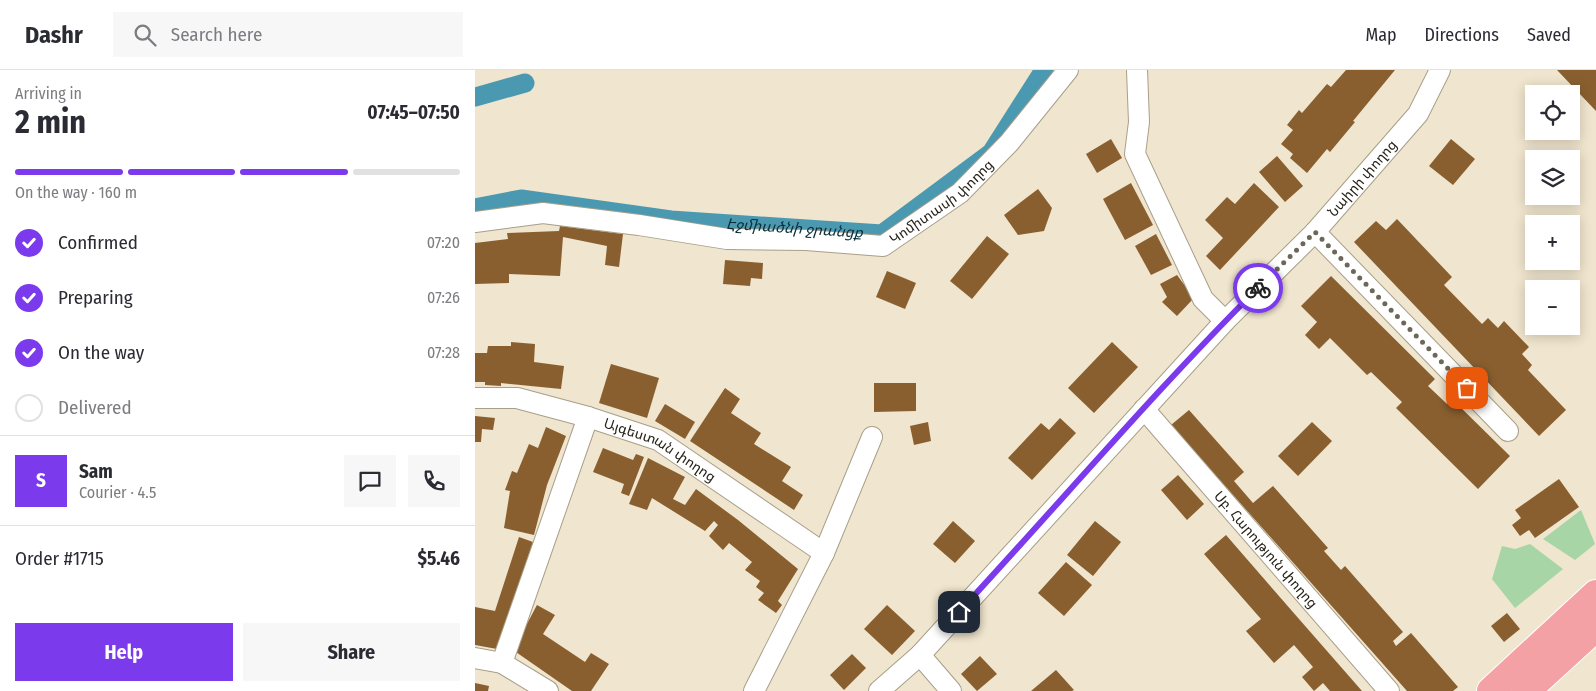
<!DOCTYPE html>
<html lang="en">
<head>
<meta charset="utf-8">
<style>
  body { margin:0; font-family:"Fira Sans Condensed","Noto Sans Armenian",sans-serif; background:#f7f7f7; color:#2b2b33; height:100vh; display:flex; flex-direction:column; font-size:19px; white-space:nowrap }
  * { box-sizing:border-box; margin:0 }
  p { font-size:16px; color:#7c7c81 }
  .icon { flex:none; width:28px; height:28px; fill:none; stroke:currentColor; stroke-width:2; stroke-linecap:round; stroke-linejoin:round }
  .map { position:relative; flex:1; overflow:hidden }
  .side { display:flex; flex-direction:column; background:#fff; width:475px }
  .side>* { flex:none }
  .tools { position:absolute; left:1050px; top:15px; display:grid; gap:10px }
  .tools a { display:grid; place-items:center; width:55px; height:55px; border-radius:0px; background:#fff; box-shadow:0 2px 12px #0003; font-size:25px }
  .pin { position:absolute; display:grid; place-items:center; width:42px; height:42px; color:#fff; margin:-21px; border-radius:10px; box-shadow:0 2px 8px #0006 }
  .courier { position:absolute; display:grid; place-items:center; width:50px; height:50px; margin:-25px; border:4px solid #7c3aed; border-radius:50%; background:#fff; color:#222; box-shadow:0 1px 6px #0007 }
  .summary em { font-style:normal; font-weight:700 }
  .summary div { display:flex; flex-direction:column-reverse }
  .summary { display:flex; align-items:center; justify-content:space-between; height:85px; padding:0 15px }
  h1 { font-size:32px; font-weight:700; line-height:38px }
  .bar { display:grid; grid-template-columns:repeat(4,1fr); gap:8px 5px; align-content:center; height:60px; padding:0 15px }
  .bar i { height:6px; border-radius:4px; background:#e1e1e2 }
  .bar .selected { background:#7c3aed }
  .bar p { grid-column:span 4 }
  .line { display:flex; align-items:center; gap:12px; padding:0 15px; border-top:1px solid #e1e1e2 }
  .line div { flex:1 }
  .round { display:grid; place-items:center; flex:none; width:52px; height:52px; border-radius:0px; background:#f7f7f7 }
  ol { padding:0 15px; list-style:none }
  li { display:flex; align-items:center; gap:15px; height:55px }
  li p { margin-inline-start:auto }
  li .icon { padding:5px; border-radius:50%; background:#7c3aed; color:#fff; stroke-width:4 }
  li:last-child { color:#7c7c81 }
  li i { width:28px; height:28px; border:2px solid #e1e1e2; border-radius:50% }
  .cta { display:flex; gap:10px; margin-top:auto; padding:10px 15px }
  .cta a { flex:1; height:58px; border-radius:0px; background:#7c3aed; color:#fff; font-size:20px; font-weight:700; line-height:58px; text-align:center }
  .cta a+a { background:#f7f7f7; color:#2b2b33 }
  header { display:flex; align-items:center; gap:30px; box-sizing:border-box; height:70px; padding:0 25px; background:#fff; border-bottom:1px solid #e1e1e2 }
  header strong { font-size:24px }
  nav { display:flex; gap:28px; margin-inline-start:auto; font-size:18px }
  .search { width:350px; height:45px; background:#f7f7f7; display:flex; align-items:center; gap:12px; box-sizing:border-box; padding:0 18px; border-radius:0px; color:#7c7c81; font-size:19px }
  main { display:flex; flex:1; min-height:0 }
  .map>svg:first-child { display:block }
  .green { fill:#a7d5a6 }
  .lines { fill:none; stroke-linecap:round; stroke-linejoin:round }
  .canal { stroke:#4b99b1; stroke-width:19 }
  .building { fill:#895f2f }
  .street-casing { stroke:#a89f89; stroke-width:22 }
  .highway-casing { stroke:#fff; stroke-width:30 }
  .street { stroke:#fff; stroke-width:20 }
  .highway { stroke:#f4a1a6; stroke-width:28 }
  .done { stroke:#6d6759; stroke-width:5; stroke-dasharray:0 9 }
  .route { stroke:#7c3aed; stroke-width:6 }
  .labels { text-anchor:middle; stroke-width:5; stroke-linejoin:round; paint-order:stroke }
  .street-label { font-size:14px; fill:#27231a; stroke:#f0e5ce }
  .water-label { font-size:15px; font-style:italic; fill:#082f3a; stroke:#f0e5ce }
</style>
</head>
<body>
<header>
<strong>Dashr</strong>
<div class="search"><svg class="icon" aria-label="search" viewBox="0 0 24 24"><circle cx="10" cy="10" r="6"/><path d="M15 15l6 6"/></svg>Search here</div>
<nav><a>Map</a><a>Directions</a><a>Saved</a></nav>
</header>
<main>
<section class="side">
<div class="summary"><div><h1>2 min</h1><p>Arriving in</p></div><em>07:45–07:50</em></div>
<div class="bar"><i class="selected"></i><i class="selected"></i><i class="selected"></i><i></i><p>On the way · 160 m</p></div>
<ol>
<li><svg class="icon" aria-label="check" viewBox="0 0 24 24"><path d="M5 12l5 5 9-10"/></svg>Confirmed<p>07:20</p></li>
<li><svg class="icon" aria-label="check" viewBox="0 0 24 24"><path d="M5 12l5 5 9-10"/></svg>Preparing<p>07:26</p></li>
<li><svg class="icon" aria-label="check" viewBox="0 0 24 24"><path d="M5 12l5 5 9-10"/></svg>On the way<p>07:28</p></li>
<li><i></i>Delivered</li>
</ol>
<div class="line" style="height:90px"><b class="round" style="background:#7c3aed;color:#fff">S</b><div><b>Sam</b><p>Courier · 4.5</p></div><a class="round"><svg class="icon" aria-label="chat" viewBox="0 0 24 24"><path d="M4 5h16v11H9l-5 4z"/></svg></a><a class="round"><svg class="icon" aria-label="phone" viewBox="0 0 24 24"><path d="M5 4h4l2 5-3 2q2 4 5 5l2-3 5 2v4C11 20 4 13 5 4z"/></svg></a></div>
<div class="line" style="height:65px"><div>Order #1715</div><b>$5.46</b></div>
<div class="cta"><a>Help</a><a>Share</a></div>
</section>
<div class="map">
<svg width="1121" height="621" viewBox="0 0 1121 621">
  <rect width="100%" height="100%" fill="#f0e5ce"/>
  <g class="green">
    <polygon points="1106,440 1120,474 1100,490 1068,469"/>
    <polygon points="1055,474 1088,499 1040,538 1017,509 1027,476 1040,479"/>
  </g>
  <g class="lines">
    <g class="canal">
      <polyline points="0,27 50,13"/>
      <path id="s1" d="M0,138L46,129L196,150L407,164L516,83L569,0"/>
    </g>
  </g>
  <g class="building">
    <polygon points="871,0 920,0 878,51 880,52 855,82 852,79 832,103 815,88 818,84 806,74 818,60 812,55 824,40 827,43 852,14 856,17"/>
    <polygon points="1082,0 1121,0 1121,41"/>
    <polygon points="636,69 647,88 622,103 611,84"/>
    <polygon points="976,69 1000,89 978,115 954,96"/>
    <polygon points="802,86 828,116 810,132 784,102"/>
    <polygon points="656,113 678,155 650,170 628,129"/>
    <polygon points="779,113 804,137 745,200 731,186 748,168 730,150 752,127 760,134"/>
    <polygon points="563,119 577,138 569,161 543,165 529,145"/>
    <polygon points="922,149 977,207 969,215 1007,254 1013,248 1023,258 1029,251 1054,277 1047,284 1057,295 1053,300 1091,340 1064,366 879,172 901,151 911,160"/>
    <polygon points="85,156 148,164 144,197 130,195 132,176 88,167 85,206 34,204 34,213 0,214 0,173 33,169 32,163 84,161"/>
    <polygon points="681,164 697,195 676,205 660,176"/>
    <polygon points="512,166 534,184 497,229 475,211"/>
    <polygon points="250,190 288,193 287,209 276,208 275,216 248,214"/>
    <polygon points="412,201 441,213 430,239 401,227"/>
    <polygon points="702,205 719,228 702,246 687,232 692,227 685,214"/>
    <polygon points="856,206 960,309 953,316 972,334 977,329 1035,386 1003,419 921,338 927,332 896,302 892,305 855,268 844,279 830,265 842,252 826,236"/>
    <polygon points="36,272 60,274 59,292 89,296 86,319 26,313 26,316 10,315 10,312 0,312 0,283 12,283 13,276 36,276"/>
    <polygon points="637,272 663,297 619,343 593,318"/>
    <polygon points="136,294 184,308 172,348 124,333"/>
    <polygon points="399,313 441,313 441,341 399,342"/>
    <polygon points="250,318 265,329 256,343 286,363 279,374 316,397 307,411 328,425 319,440 215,371"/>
    <polygon points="190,334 220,352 210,369 180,351"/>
    <polygon points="714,340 769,402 759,411 778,433 798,416 853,478 849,481 866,500 870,496 928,562 918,571 921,576 936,563 983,617 978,621 932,621 696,355"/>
    <polygon points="0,346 20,348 18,360 7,359 6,372 0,372"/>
    <polygon points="585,348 601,363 557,410 533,388 566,353 574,360"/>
    <polygon points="453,352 456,371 439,375 435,356"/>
    <polygon points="837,352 857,371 823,406 803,386"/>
    <polygon points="71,357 91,366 72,415 59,465 29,458 35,421 30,420 37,401 42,403 54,374 63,378"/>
    <polygon points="128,378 158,390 161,384 169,387 154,426 146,423 149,414 118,402"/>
    <polygon points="173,388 210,407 198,429 210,435 221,419 263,450 323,499 303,531 307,535 301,543 283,530 289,523 281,517 285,511 270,500 277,492 254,473 248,480 234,466 243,455 239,451 230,461 177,428 172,440 154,434"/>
    <polygon points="703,405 729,434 712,450 686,420"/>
    <polygon points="1084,409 1104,437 1060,468 1054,460 1045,466 1037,455 1046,448 1040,440"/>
    <polygon points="478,451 500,471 480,493 458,474"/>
    <polygon points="620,451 646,472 618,506 592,485"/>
    <polygon points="751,465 817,541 887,621 855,621 848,613 839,621 827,607 838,597 819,575 799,593 771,561 786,549 729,484"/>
    <polygon points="44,467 58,472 22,579 0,575 0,537 20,541"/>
    <polygon points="591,492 617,515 589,546 563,523"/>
    <polygon points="62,535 80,545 68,564 110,592 116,583 134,594 116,621 97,621 38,580"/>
    <polygon points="412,535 440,561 417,585 389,559"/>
    <polygon points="1032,543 1045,559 1029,572 1016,556"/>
    <polygon points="377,584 391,598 369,620 355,605"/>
    <polygon points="505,586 522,604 502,621 486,604"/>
    <polygon points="581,600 599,620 597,621 556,621"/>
    <polygon points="0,613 14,616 13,621 0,621"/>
  </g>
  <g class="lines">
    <g class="street-casing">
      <g id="street">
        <polyline points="662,0 664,52 660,84 728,229 750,251"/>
        <path id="s2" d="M0,152L68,143L164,155L252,169L331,170L408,176L485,123L534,73L593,0"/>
        <polyline points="840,162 1033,361"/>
        <path id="s3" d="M0,328H42L113,347L183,370L349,483"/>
        <path id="s4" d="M669,339L914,621"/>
        <polyline points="445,585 476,621"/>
        <polyline points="0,588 27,593 73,621"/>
        <polyline points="27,593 113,347"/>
        <polyline points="279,621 349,483 397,367"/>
        <path id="s5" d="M404,621L445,585L750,251L840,162L943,44L965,0"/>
      </g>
    </g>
    <g class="highway-casing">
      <g id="highway">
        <polyline points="1016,621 1121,524"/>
        <polyline points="1051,621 1121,557"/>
      </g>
    </g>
    <use href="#street" class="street"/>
    <use href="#highway" class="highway"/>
  </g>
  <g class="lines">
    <polyline class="done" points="783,218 840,162 992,318"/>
    <path class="route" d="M484,542C584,434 679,322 783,218"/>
  </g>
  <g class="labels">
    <g class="street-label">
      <text dy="5" stroke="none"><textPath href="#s5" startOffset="705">Նաիրի փողոց</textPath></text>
      <text dy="5" stroke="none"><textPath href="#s2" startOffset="484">Կոմիտասի փողոց</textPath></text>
      <text dy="5" stroke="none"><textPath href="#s3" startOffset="195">Այգեստան փողոց</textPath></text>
      <text dy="5" stroke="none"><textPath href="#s4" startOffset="186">Սբ. Հարություն փողոց</textPath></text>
    </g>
    <g class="water-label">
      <text dy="5" stroke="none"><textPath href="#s1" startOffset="322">Էջմիածնի ջրանցք</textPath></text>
    </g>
  </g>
</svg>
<div class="tools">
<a><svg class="icon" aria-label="locate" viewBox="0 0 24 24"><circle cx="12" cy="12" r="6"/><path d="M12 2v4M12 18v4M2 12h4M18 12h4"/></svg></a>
<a><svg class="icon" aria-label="layers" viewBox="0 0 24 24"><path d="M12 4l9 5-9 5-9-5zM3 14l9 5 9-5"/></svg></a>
<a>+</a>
<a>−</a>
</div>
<div class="pin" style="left:992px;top:318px;background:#ea580c"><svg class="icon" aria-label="bag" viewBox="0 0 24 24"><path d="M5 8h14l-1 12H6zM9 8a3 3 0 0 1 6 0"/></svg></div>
<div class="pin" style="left:484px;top:542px;background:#1f2937"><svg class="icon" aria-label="home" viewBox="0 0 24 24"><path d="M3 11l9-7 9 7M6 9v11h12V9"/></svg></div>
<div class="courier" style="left:783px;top:218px"><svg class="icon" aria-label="bike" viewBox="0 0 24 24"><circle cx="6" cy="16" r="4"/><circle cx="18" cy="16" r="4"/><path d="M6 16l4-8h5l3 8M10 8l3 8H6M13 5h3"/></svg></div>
</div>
</main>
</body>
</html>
